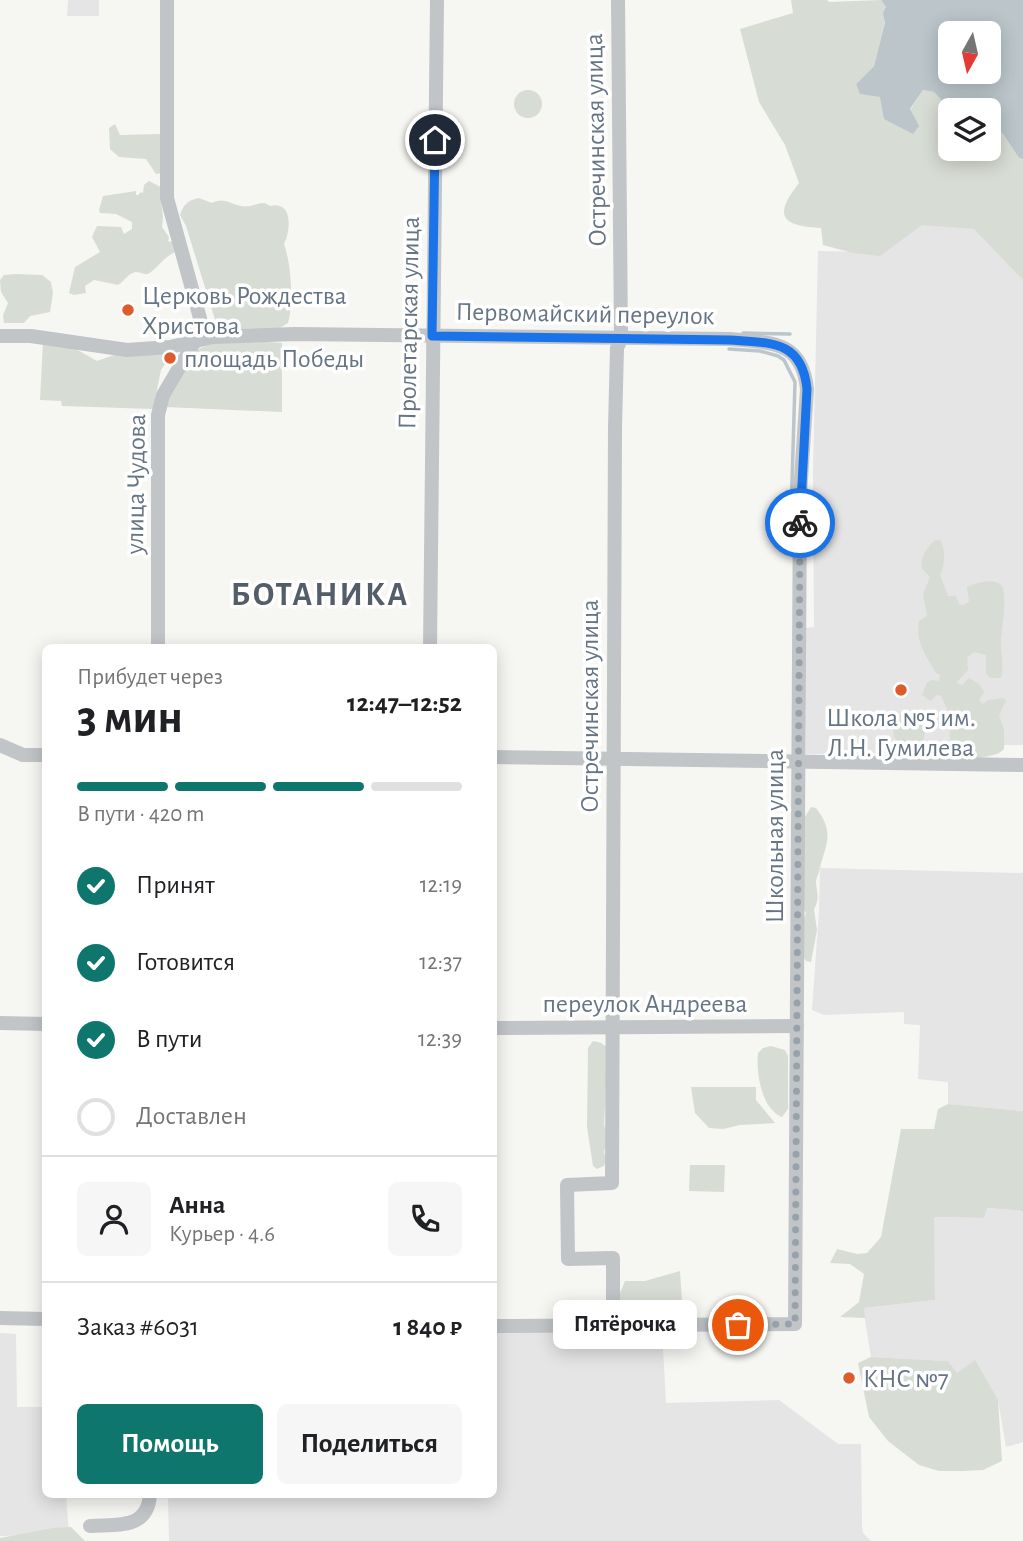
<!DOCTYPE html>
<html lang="ru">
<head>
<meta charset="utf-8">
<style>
  body { margin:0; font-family:"Alegreya Sans",sans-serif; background:#f6f6f6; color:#202124; height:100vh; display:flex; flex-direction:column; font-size:26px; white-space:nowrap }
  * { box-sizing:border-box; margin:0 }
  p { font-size:23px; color:#757577 }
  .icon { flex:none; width:38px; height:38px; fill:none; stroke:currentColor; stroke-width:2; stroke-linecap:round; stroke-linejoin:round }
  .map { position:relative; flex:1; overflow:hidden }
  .drawer { position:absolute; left:42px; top:644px; width:455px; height:854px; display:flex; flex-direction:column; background:#fff; border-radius:10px; box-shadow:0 4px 18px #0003 }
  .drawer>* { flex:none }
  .needle { width:46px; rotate:188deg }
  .buttons { position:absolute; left:938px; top:21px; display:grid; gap:14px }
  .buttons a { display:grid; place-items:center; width:63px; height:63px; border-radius:10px; background:#fff; box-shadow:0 4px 18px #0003; font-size:35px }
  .pin { position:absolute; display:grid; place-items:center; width:60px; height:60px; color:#fff; margin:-30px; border:4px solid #fff; border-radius:50%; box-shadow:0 2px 7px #0007 }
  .courier { position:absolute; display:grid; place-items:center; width:70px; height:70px; margin:-35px; border:5px solid #1a73e8; border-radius:50%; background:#fff; color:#222; box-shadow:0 2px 9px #0007 }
  .bubble { position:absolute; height:49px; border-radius:10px; background:#fff; box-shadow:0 4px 18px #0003; font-size:23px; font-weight:700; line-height:49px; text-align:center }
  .overview em { font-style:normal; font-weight:700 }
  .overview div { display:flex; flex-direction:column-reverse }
  .overview { display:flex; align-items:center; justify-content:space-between; height:119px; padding:0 35px }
  h1 { font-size:46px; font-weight:700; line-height:52px }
  .bar { display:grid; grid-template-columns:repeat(4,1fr); gap:10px 7px; align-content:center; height:84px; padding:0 35px }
  .bar i { height:9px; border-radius:5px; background:#e0e0e0 }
  .bar .active { background:#0f766e }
  .bar p { grid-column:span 4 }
  .line { display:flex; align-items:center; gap:18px; padding:0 35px; border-top:2px solid #e0e0e0 }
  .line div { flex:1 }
  .round { display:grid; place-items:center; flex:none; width:74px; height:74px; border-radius:10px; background:#f6f6f6 }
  ol { padding:0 35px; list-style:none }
  li { display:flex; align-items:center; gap:21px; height:77px }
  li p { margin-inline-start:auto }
  li .icon { padding:7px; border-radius:50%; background:#0f766e; color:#fff; stroke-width:4 }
  li:last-child { color:#757577 }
  li i { width:38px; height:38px; border:4px solid #e0e0e0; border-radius:50% }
  .cta { display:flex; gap:14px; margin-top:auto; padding:14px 35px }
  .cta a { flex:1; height:80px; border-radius:10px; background:#0f766e; color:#fff; font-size:28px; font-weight:700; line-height:80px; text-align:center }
  .cta a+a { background:#f6f6f6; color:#202124 }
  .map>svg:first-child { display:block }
  .built { fill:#e4e5e4 }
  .green { fill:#d7ddd4 }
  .water { fill:#bbc5ca; fill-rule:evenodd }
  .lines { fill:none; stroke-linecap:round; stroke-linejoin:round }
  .stream { stroke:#bbc5ca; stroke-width:3.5 }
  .minor { stroke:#c1c5c8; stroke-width:14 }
  .done { stroke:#98a2aa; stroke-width:7; stroke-dasharray:0 12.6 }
  .route { stroke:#1a73e8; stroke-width:9 }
  .poi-dot { fill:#de5c2b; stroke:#fff; stroke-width:2.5 }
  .labels { text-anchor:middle; stroke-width:7; stroke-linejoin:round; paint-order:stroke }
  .street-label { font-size:26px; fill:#667583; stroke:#fff }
  .poi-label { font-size:26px; fill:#667583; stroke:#fff; text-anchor:start }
  .district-label { font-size:33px; font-weight:bold; letter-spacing:2px; fill:#545e68; stroke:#fff }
</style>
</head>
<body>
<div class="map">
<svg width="1023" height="1541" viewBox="0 0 1023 1541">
  <rect width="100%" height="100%" fill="#f6f6f3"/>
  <g class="built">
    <polygon points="68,0 99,0 99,16 67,16"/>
    <polygon points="927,220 977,224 1023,273 1023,745 997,745 997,752 806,754 805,628 814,627 813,473 818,251 873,252"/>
    <polygon points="820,868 1023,873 1023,1111 948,1104 948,1082 918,1079 920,1025 904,1024 904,1012 824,1015 812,1010 819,911"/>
    <polygon points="986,1208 1023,1211 1023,1442 1006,1447 998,1400 957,1373 947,1361 871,1357 863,1308 935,1300 933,1217 984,1218"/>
    <polygon points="662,1331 666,1403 779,1400 838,1444 861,1444 862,1527 863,1533 871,1541 169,1541 168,1495 494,1494 494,1332"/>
    <polygon points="0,1333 16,1334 17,1407 45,1407 46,1494 66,1495 69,1534 0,1536"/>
  </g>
  <g class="green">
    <path d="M791,0H827L829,2L881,0L886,7L885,21L874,66L856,84L860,93L880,97L910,110L923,90L934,92L942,99V112L950,115V149H989V120L997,125L1019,158L1023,159V280L974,229L922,225L880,256L853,253L823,245L821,228C781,226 773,216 799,183L785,145L759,102L740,29L793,13Z"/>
    <circle cx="528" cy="104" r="14"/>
    <polygon points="115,124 120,135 161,134 163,173 156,174 146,159 119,157 110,149 109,128"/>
    <path d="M149,181L161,187C159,205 165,209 162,227L169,237L168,241L172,242L177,251C164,257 161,264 151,272C146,277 141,272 136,272C128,273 124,282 118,285L94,280L85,286L86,293L74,295L69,293L75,267L100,252L92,237L97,226L121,227L124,234L132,229V222L116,214L100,213L99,210L103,196L136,191V195H138L141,192L143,193L144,185Z"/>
    <path d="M199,198L212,203C225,197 229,204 241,206C248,208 257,203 265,203L270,206C293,200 291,230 284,244C291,263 294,303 288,323L278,329L225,331L217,326L186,226L180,215C183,205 188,200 199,198Z"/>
    <polygon points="15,274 42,275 51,282 53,293 50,312 30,316 24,323 4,323 3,315 8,303 1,292 0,280 4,275"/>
    <polygon points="43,341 74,348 97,361 120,353 167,353 169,358 161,370 153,409 62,406 61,401 40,400"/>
    <path d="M253,341L282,343V412L165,407C169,394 184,362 194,353C206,340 237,342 253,341Z"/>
    <path d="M936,540H940C946,548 945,566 940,575L948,596H956L959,604L963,605L969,602L967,587C979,582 995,577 1003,587C1006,604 1003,622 1001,638C1000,652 1005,664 1001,678H990L986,673V655L974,652L967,657L968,670L956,683L962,685L969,678L979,684L984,692L979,700L983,704L988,700L1003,698L1006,700L999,715L1004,730V749C997,757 986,755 977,759L967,755L960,745L950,743L949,713L941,696L936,695L931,701L922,695L927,682L932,680L939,681L940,675L936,673C926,656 915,641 919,621L927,616L923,594L930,577C929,576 922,569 922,568C919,559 929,544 936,540Z"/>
    <polygon points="907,711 914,715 925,730 923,746 918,749 907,751 896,741 893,733 900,715"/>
    <path d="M811,807L816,808C836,834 825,845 819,872C818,875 816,879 816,882C817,893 820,899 814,909L817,930L811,962L806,961C798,950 801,926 806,913L802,906L803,820Z"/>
    <polygon points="593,1041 601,1043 608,1048 604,1125 608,1137 604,1152 606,1160 604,1166 597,1169 593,1166 587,1127 588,1048"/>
    <path d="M771,1046L785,1050L788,1056V1109L782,1117C761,1108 756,1073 758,1053L763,1048Z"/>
    <polygon points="691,1087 756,1087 756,1100 775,1123 740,1125 723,1129 709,1128 695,1113"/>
    <polygon points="948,1104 1023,1111 1023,1211 987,1208 984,1218 934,1217 935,1300 864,1308 865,1318 840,1317 859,1302 864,1274 850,1264 830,1263 837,1249 857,1254 867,1253 881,1237 901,1129 934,1129 938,1109"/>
    <polygon points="690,1165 725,1165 724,1192 689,1191"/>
    <polygon points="680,1271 683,1316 675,1322 618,1318 616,1303 625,1281 645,1281"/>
    <polygon points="871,1357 948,1361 957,1373 975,1360 998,1400 1002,1461 983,1470 963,1471 939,1471 919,1465 888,1441 869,1417 858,1363"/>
    <polygon points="71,1527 85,1541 0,1541 0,1538 53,1528"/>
  </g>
  <path class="water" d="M881,0H1023V159L1019,158L997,125L989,120V110H950V115L941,112V99L934,92L923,90L910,109L919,126L913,134L884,119L880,97L860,94L856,84L874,66L885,22L883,13L886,7ZM950,33H989V72H950Z"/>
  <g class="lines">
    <g class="stream">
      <polyline points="743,333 790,334"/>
      <polyline points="729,349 760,351 778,356 784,360 795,382 791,517 781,518"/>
    </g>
    <g class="minor">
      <path d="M0,336H31L127,350L170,347L213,337L295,334L730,339C771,343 802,340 807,389L800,494L795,1324L494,1326"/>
      <polyline points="158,648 158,415 163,395 195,341 200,318 167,198 167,0"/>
      <polyline points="430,648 437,0"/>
      <polyline points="0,745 23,755 46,755"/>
      <polyline points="494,757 1023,765"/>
      <polyline points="0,1023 46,1024"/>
      <polyline points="494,1028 797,1026"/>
      <polyline points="0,1318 46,1319"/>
      <polyline points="613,1325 613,1258 568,1259 567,1185 612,1183 615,427 617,348 621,339 618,0"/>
      <path d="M90,1526C117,1524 148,1530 150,1494"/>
    </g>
  </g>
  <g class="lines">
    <polyline class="done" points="738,1325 795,1324 800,523"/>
    <path class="route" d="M435,140L432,336L730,340C771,343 802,340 807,389L800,523"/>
  </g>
  <g class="poi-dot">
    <circle cx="128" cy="310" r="7"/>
    <circle cx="170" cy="358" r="7"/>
    <circle cx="901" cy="690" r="7"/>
    <circle cx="849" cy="1378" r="7"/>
  </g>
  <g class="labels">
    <g class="street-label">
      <text transform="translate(595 140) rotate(-91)" y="9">Остречинская улица</text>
      <text transform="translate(585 313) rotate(1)" y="9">Первомайский переулок</text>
      <text transform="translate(408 323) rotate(-89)" y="9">Пролетарская улица</text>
      <text transform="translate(135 484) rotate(-89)" y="9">улица Чудова</text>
      <text transform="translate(589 706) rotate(-90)" y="9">Остречинская улица</text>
      <text transform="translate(774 836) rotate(-90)" y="9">Школьная улица</text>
      <text x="645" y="1012">переулок Андреева</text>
    </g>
    <g class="poi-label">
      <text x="142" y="304">Церковь Рождества<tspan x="142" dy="30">Христова</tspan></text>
      <text x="184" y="367">площадь Победы</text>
      <text x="901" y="726" text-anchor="middle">Школа №5 им.<tspan x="901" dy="30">Л.Н. Гумилева</tspan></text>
      <text x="863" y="1387">КНС №7</text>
    </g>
    <g class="district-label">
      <text x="320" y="605">БОТАНИКА</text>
    </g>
  </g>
</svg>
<div class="buttons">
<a><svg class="needle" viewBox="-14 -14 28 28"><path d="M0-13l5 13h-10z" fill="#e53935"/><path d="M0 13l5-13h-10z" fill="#757577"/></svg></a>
<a><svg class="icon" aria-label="layers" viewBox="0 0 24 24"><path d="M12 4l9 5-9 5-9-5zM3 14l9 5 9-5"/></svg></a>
</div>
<div class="pin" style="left:738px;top:1325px;background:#ea580c"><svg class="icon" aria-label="bag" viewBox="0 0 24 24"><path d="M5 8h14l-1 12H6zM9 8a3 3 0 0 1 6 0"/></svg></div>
<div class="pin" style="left:435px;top:140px;background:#1f2937"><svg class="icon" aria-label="home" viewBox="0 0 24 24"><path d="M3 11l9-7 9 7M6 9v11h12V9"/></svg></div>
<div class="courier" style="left:800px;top:523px"><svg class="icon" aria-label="bike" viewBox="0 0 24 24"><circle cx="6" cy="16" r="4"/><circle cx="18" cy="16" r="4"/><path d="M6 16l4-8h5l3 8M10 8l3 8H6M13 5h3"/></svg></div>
<div class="bubble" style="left:553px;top:1300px;width:144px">Пятёрочка</div>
<section class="drawer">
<div class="overview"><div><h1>3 мин</h1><p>Прибудет через</p></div><em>12:47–12:52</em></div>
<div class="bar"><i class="active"></i><i class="active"></i><i class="active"></i><i></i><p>В пути · 420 m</p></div>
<ol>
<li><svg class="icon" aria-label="check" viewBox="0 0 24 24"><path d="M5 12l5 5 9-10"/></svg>Принят<p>12:19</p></li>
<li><svg class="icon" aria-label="check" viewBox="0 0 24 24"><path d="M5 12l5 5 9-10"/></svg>Готовится<p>12:37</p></li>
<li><svg class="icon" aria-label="check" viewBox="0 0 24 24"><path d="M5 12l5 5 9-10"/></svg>В пути<p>12:39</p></li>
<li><i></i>Доставлен</li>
</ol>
<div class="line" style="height:126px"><a class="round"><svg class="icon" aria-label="person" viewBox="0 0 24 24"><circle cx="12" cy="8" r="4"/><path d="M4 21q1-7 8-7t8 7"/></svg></a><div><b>Анна</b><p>Курьер · 4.6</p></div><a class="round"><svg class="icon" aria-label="phone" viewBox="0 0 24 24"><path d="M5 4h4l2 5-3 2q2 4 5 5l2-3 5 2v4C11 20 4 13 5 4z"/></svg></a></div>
<div class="line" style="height:91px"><div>Заказ #6031</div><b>1 840 ₽</b></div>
<div class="cta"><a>Помощь</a><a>Поделиться</a></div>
</section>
</div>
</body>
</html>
